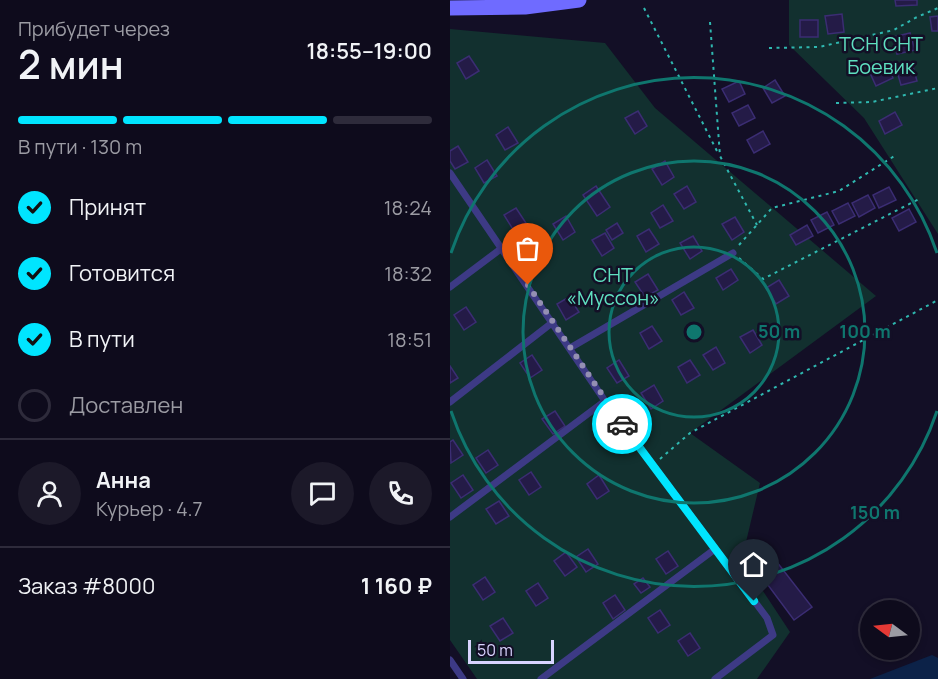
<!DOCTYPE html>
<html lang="ru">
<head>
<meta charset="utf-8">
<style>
  body { margin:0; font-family:Manrope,sans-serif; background:#1c1929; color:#f1f3f6; height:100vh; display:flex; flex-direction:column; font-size:22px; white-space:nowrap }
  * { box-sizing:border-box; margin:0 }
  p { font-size:20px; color:#9b9ba3 }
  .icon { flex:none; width:33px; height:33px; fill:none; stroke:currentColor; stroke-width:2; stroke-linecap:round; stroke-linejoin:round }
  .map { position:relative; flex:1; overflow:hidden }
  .sheet { display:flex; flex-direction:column; background:#0e0b1c; width:450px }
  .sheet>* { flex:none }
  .needle { width:39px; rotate:285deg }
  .tools { position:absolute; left:410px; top:600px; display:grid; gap:12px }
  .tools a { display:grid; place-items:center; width:60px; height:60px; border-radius:50%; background:#0e0b1c; box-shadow:0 3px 9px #0003,0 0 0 2px #2e2b3b; font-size:30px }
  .scale { position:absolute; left:18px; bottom:15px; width:86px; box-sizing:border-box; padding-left:6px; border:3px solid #d9d4ff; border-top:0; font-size:16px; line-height:21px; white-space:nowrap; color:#d9d4ff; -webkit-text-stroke:4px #130f26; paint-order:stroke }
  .pin { position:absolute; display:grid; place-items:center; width:51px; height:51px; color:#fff; margin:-62px -26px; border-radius:50% 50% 50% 0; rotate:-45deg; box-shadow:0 0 6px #0007 }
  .pin .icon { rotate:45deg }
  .courier { position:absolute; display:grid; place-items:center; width:60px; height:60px; margin:-30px; border:4px solid #00e5ff; border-radius:50%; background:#fff; color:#222; box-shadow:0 2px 8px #0007 }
  .headline em { font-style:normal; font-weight:600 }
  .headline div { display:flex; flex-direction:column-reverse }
  .headline { display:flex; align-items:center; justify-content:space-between; height:102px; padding:0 18px }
  h1 { font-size:39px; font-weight:600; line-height:45px }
  .bar { display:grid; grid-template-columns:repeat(4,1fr); gap:9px 6px; align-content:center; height:72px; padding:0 18px }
  .bar i { height:8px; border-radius:4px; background:#2e2b3b }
  .bar .current { background:#00e5ff }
  .bar p { grid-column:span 4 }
  .line { display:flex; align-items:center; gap:15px; padding:0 18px; border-top:2px solid #2e2b3b }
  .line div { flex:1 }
  .round { display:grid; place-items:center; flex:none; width:63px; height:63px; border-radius:32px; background:#1c1929 }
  ol { padding:0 18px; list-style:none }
  li { display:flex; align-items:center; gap:18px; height:66px }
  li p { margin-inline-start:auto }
  li .icon { padding:6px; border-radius:50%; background:#00e5ff; color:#111; stroke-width:4 }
  li:last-child { color:#9b9ba3 }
  li i { width:33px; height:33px; border:3px solid #2e2b3b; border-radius:50% }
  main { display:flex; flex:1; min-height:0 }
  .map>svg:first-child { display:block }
  .green { fill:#12302f }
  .water { fill:#0c2248 }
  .building { fill:#241b47; stroke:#3b2d73; stroke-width:1.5 }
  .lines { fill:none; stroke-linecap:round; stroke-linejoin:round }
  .path { stroke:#2fb8b0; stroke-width:2; stroke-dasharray:3 4.5; stroke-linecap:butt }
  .lane { stroke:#3d3a85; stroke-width:7 }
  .secondary { stroke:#6f6bff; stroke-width:15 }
  .done { stroke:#948fb3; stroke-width:6; stroke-dasharray:0 10.8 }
  .route { stroke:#00e5ff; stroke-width:8 }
  .ring { fill:none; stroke:#0f766e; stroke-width:3 }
  .labels { text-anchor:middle; stroke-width:5; stroke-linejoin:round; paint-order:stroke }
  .park-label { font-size:20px; fill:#5fe0c0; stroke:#130f26 }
  .centre { fill:#0f766e; stroke:#130f26; stroke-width:3 }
  .ring-label { font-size:18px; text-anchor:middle; font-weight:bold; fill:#0f766e; stroke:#130f26; stroke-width:5; stroke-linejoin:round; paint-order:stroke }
</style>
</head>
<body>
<main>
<section class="sheet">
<div class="headline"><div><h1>2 мин</h1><p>Прибудет через</p></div><em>18:55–19:00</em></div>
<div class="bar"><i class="current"></i><i class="current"></i><i class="current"></i><i></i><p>В пути · 130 m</p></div>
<ol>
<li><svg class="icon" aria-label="check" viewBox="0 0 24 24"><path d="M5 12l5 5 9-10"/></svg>Принят<p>18:24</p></li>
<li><svg class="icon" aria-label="check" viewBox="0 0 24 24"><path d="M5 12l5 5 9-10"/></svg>Готовится<p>18:32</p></li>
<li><svg class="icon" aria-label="check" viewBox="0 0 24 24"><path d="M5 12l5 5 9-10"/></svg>В пути<p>18:51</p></li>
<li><i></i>Доставлен</li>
</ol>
<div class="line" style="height:108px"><a class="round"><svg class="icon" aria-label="person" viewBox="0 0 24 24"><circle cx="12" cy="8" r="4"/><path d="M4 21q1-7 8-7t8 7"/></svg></a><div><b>Анна</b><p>Курьер · 4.7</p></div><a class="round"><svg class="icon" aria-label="chat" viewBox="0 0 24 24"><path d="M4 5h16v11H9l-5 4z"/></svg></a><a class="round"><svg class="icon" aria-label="phone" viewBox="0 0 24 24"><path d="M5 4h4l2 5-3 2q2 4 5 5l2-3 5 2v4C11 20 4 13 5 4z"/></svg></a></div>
<div class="line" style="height:78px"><div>Заказ #8000</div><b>1 160 ₽</b></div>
</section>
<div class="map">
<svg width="488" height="679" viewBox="0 0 488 679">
  <rect width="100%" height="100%" fill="#130f26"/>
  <g class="green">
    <polygon points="339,0 488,0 488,234 414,118 339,45"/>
    <polygon points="0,29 155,43 205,108 426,296 240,433 310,483 292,559 340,632 307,679 27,679 0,640"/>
  </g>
  <polygon class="water" points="482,655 488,658 488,679 420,679"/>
  <g class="building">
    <polygon points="445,0 467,0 467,5 446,6"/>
    <polygon points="392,14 394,32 378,34 375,16"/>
    <polygon points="488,16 488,31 482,31 480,17"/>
    <rect x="350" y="20" width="18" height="17"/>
    <polygon points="460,33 465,50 447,54 443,37"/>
    <polygon points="19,56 29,71 16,79 7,63"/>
    <polygon points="462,63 467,81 451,85 446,68"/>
    <polygon points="436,64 443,78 426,86 420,73"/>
    <polygon points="325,80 335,96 322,103 313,88"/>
    <polygon points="289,81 295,94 279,102 272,89"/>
    <polygon points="298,105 305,118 289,126 282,113"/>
    <polygon points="188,111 197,126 185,134 175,118"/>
    <polygon points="445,112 452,125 435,134 429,121"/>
    <polygon points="58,127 68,143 55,150 46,135"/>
    <polygon points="313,131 320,144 304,153 297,140"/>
    <polygon points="8,146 18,162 5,169 0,161 0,151"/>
    <polygon points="37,160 47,176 34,183 25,168"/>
    <polygon points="215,161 224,177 212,185 202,169"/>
    <polygon points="146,186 160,207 147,216 133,195"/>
    <polygon points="237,186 246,202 234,209 224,194"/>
    <polygon points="439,187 446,200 429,208 423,195"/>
    <polygon points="418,195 425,208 409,217 402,203"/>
    <polygon points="398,203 405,216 389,224 382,211"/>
    <polygon points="213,205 223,221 210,228 201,213"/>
    <polygon points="66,208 76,223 64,231 54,215"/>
    <polygon points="459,209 466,222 449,231 442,218"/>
    <polygon points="377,212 384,225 368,233 361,220"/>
    <polygon points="116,216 125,232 113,240 103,224"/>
    <polygon points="285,217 294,232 282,240 272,224"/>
    <polygon points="167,223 173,233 162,240 156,230"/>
    <polygon points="357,225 363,236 346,245 340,235"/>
    <polygon points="199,229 209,244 196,252 187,236"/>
    <polygon points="155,233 164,248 152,256 142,240"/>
    <polygon points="243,236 252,251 240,259 230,243"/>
    <polygon points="281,269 288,280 273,290 266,278"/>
    <polygon points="198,274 208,290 195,297 185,282"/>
    <polygon points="329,280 339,296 326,304 316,288"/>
    <polygon points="234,292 244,308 231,315 222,300"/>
    <polygon points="119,297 129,312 116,320 107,304"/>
    <polygon points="16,307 26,322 14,330 4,315"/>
    <polygon points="202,326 212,341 199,349 190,333"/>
    <polygon points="303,330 312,345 300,353 290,337"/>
    <polygon points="266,347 275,363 263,370 253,355"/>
    <polygon points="82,355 92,370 80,378 70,363"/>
    <polygon points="169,360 179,376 167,383 157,368"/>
    <polygon points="240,360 250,375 237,383 228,367"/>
    <polygon points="0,366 8,378 0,383"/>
    <polygon points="204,385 213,401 201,409 191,393"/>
    <polygon points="105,411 115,426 103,434 92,419"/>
    <polygon points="158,411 169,426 156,434 146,419"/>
    <polygon points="3,440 13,455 1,463 0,442"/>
    <polygon points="38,450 48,465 36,473 26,458"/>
    <polygon points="81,472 91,487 79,495 69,480"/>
    <polygon points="13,475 23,490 11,498 1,483"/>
    <polygon points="149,475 159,491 147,499 137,484"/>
    <polygon points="49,501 59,516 46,524 36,509"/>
    <polygon points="316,548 362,607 344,620 300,561"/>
    <polygon points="138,549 148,564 136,572 126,557"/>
    <polygon points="218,551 228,566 216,574 206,559"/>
    <polygon points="116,552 127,567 115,576 104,561"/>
    <polygon points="35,577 45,592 33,600 23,585"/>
    <polygon points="193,578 200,587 191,593 184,584"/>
    <polygon points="88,583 98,598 86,606 76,591"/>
    <polygon points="165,595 175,610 163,619 153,603"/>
    <polygon points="210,610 220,625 208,633 198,618"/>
    <polygon points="53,618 63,633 50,641 40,626"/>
    <polygon points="240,633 250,648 238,656 228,641"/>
  </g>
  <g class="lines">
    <g class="path">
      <polyline points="194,8 269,155"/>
      <polyline points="260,22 270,156 307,225"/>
      <polyline points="319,48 369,47 444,30 465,18 488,8"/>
      <polyline points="386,103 422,102 488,88"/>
      <polyline points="289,245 322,208 389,191 446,155"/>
      <polyline points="289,258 313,279 471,198"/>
      <polyline points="210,459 240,433 488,300"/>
    </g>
    <g class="lane">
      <polyline points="0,173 155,401 317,618 323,635 265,679"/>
      <polyline points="0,287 52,248"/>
      <polyline points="120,348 283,253"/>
      <polyline points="0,402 103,322"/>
      <polyline points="0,517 155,401"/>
      <polyline points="0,660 13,679"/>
      <polyline points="91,679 265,549"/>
    </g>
    <polyline class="secondary" points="0,8 75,7 129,0"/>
  </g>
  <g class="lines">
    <polyline class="done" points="78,285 172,424"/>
    <polyline class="route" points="172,424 304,601"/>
  </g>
  <g class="ring">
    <circle cx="244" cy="332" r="85"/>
    <circle cx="244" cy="332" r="171"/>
    <path d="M487 411A256 256 0 0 1 1 411M1 253A256 256 0 0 1 487 253"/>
  </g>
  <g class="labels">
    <g class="park-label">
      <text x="431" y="51">ТСН СНТ<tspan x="431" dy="23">Боевик</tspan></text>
      <text x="163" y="282">СНТ<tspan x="163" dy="23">«Муссон»</tspan></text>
    </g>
  </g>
  <circle cx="244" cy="332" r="9" class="centre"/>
  <g class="ring-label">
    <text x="329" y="338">50 m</text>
    <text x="415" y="338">100 m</text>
    <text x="425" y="519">150 m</text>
  </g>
</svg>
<div class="tools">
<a><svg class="needle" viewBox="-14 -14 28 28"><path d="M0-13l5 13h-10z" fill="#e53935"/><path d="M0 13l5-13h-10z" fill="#9b9ba3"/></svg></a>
</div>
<div class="scale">50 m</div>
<div class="pin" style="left:78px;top:285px;background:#ea580c"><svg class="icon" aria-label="bag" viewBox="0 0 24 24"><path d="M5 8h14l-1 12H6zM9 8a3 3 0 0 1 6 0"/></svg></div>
<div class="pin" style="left:304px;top:601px;background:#1f2937"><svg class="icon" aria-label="home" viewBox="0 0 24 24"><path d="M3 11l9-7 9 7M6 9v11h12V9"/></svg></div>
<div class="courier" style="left:172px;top:424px"><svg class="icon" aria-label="car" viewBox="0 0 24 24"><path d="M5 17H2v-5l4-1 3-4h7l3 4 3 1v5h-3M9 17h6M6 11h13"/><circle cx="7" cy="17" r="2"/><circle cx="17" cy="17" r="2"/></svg></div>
</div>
</main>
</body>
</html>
